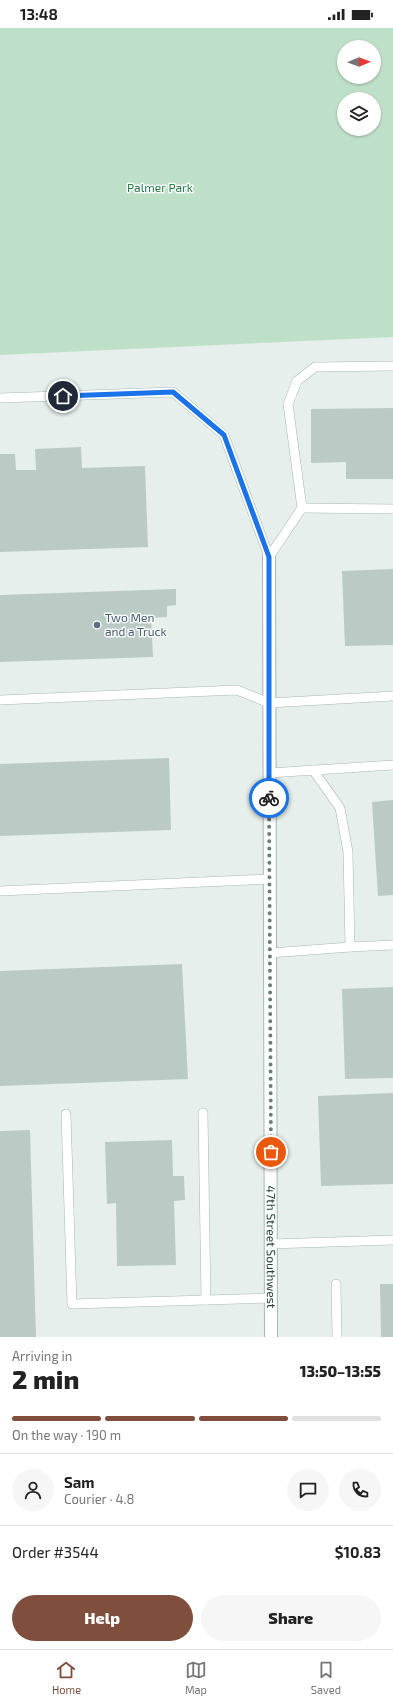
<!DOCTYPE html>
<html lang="en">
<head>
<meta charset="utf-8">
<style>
  body { margin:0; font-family:"Exo 2",sans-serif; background:#f6f6f6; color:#222; height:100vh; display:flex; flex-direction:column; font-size:15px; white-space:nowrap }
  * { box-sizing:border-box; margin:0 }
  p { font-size:13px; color:#767676 }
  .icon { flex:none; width:22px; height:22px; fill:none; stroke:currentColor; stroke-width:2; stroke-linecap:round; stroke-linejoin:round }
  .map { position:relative; height:1309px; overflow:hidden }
  .side { display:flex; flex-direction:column; background:#fff; flex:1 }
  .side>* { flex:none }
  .needle { width:26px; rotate:89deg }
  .tools { position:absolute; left:337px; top:12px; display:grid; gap:8px }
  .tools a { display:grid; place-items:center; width:44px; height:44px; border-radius:50%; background:#fff; box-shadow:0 1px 3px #0004; font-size:20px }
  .pin { position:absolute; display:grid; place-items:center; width:34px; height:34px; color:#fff; margin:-17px; border:2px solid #fff; border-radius:50%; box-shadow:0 1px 4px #0007 }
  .courier { position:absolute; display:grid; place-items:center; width:40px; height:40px; margin:-20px; border:3px solid #1a73e8; border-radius:50%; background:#fff; color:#222; box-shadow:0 1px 5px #0007 }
  .overview em { font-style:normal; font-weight:800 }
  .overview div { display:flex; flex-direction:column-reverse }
  .overview { display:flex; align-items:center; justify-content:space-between; height:68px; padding:0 12px }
  h1 { font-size:26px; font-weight:800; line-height:30px }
  .bar { display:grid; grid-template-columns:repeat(4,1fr); gap:6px 4px; align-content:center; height:48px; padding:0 12px }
  .bar i { height:5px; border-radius:3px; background:#e0e0e0 }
  .bar .on { background:#804e3d }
  .bar p { grid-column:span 4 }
  .line { display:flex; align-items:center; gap:10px; padding:0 12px; border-top:1px solid #e0e0e0 }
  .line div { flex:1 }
  .round { display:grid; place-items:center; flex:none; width:42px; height:42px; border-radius:21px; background:#f6f6f6 }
  .cta { display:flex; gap:8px; margin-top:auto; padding:8px 12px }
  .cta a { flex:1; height:46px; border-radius:24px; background:#804e3d; color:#fff; font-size:16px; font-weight:800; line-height:46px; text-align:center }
  .cta a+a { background:#f6f6f6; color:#222 }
  .status { display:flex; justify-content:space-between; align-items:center; height:28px; padding:0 20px; background:#fff; direction:ltr }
  .status svg { height:11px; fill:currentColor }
  .tabs { display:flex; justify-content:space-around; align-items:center; height:56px; border-top:1px solid #e0e0e0; background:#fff; font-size:11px; color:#767676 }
  .tabs a { display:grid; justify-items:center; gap:2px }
  .tabs .on { color:#804e3d }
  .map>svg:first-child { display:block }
  .green { fill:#bfe0c8; fill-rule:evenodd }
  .building { fill:#bbcac4 }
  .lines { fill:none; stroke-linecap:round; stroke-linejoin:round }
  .lane-casing { stroke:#a8b8b2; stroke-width:10 }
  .street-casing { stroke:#a8b8b2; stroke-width:14 }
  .lane { stroke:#fff; stroke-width:9 }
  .street { stroke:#fff; stroke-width:12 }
  .done { stroke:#687f78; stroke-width:4; stroke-dasharray:0 7.2 }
  .route { stroke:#1a73e8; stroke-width:5 }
  .service-dot { fill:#5c6f8a; stroke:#f7fbf9; stroke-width:1.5 }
  .labels { text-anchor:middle; stroke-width:3; stroke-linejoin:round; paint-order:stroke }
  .park-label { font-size:12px; fill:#2d7a4b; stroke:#f7fbf9 }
  .service-label { font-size:12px; fill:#4e5e75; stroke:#f7fbf9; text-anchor:start }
  .street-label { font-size:12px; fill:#24423a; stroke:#f7fbf9 }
</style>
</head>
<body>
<div class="status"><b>13:48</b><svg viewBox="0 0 49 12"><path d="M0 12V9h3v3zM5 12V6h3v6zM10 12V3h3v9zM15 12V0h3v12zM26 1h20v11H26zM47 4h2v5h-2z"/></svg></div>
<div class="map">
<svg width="393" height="1309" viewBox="0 0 393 1309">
  <rect width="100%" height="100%" fill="#e6efeb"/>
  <path class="green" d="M0,0H393V309L0,327ZM344,19H374V49H344ZM344,71H374V101H344Z"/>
  <g class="building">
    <polygon points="393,380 393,451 346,451 346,434 311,435 311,381"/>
    <polygon points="81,419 82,440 145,438 148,519 0,524 0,426 15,426 16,442 36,442 35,421"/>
    <polygon points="393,541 393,617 345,618 342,543"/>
    <polygon points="176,561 176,577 167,578 167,589 151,590 153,629 0,634 0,567"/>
    <polygon points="169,730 171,802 0,808 0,736"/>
    <polygon points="393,772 393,867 378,868 372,774"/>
    <polygon points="182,936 188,1051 0,1058 0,943"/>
    <polygon points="393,959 393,1050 345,1051 342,961"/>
    <polygon points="393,1065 393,1156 321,1158 318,1068"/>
    <polygon points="30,1102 36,1309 0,1309 0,1103"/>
    <polygon points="172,1112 173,1148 184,1148 185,1172 174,1173 176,1237 117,1238 116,1175 107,1176 105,1114"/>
    <polygon points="380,1256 393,1256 393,1309 381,1309"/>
  </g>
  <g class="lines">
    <g class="lane-casing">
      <g id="lane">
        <polyline points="0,370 173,364 224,407 269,529"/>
        <polyline points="302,480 393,481"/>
        <polyline points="269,529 302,480 288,376 297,353 315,339 393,338"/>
        <polyline points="0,672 237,662 269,675 393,668"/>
        <polyline points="313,742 340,780 348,824 350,919 393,917"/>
        <polyline points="269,745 393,737"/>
        <polyline points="0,863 270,851"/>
        <polyline points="270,925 350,919"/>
        <polyline points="203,1085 206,1272"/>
        <polyline points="66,1086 72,1276 271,1270"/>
        <polyline points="271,1216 393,1212"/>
        <polyline points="336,1256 337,1309"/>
      </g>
    </g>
    <g class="street-casing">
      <g id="street">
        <path id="s1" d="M269,529L271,1309"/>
      </g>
    </g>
    <use href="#lane" class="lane"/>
    <use href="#street" class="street"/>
  </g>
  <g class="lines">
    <polyline class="done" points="269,770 271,1124"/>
    <polyline class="route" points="63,368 173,364 224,407 269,529 269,770"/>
  </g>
  <circle class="service-dot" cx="97" cy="597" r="4"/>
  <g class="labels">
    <g class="park-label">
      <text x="160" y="164">Palmer Park</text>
    </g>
    <g class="service-label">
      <text x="105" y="594">Two Men<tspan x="105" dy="14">and a Truck</tspan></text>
    </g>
    <g class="street-label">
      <text dy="4" stroke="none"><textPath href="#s1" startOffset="690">47th Street Southwest</textPath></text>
    </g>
  </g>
</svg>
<div class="tools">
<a><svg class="needle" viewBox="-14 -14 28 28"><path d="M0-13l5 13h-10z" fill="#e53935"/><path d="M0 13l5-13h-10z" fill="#767676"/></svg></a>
<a><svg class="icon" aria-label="layers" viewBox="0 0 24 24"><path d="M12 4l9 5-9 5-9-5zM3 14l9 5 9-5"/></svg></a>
</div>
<div class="pin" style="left:271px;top:1124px;background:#ea580c"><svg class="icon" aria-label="bag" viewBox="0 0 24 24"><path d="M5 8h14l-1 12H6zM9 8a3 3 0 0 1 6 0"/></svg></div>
<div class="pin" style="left:63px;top:368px;background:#1f2937"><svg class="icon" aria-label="home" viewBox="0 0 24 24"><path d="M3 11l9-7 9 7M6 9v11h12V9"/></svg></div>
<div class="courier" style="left:269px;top:770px"><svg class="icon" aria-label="bike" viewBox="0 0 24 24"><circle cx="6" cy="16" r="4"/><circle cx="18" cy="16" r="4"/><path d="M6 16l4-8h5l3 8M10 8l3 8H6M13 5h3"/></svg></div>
</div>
<section class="side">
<div class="overview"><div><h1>2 min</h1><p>Arriving in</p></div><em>13:50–13:55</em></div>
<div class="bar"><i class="on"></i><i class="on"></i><i class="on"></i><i></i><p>On the way · 190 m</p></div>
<div class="line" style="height:72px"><a class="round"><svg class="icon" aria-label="person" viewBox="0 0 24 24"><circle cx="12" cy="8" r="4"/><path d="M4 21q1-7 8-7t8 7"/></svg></a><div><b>Sam</b><p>Courier · 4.8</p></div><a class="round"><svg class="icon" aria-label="chat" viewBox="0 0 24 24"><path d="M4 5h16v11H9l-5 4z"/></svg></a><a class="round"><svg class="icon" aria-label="phone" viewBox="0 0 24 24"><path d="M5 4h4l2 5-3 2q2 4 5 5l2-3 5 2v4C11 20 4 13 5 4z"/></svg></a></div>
<div class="line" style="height:52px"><div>Order #3544</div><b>$10.83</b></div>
<div class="cta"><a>Help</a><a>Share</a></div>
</section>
<nav class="tabs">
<a class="on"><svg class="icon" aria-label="home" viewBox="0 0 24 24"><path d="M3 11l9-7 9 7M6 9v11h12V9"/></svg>Home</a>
<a><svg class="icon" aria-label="map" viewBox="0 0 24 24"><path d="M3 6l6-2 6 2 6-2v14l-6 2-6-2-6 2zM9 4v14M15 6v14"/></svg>Map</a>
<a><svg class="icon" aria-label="saved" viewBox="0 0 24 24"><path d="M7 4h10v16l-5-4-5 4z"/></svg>Saved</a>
</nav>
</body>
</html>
